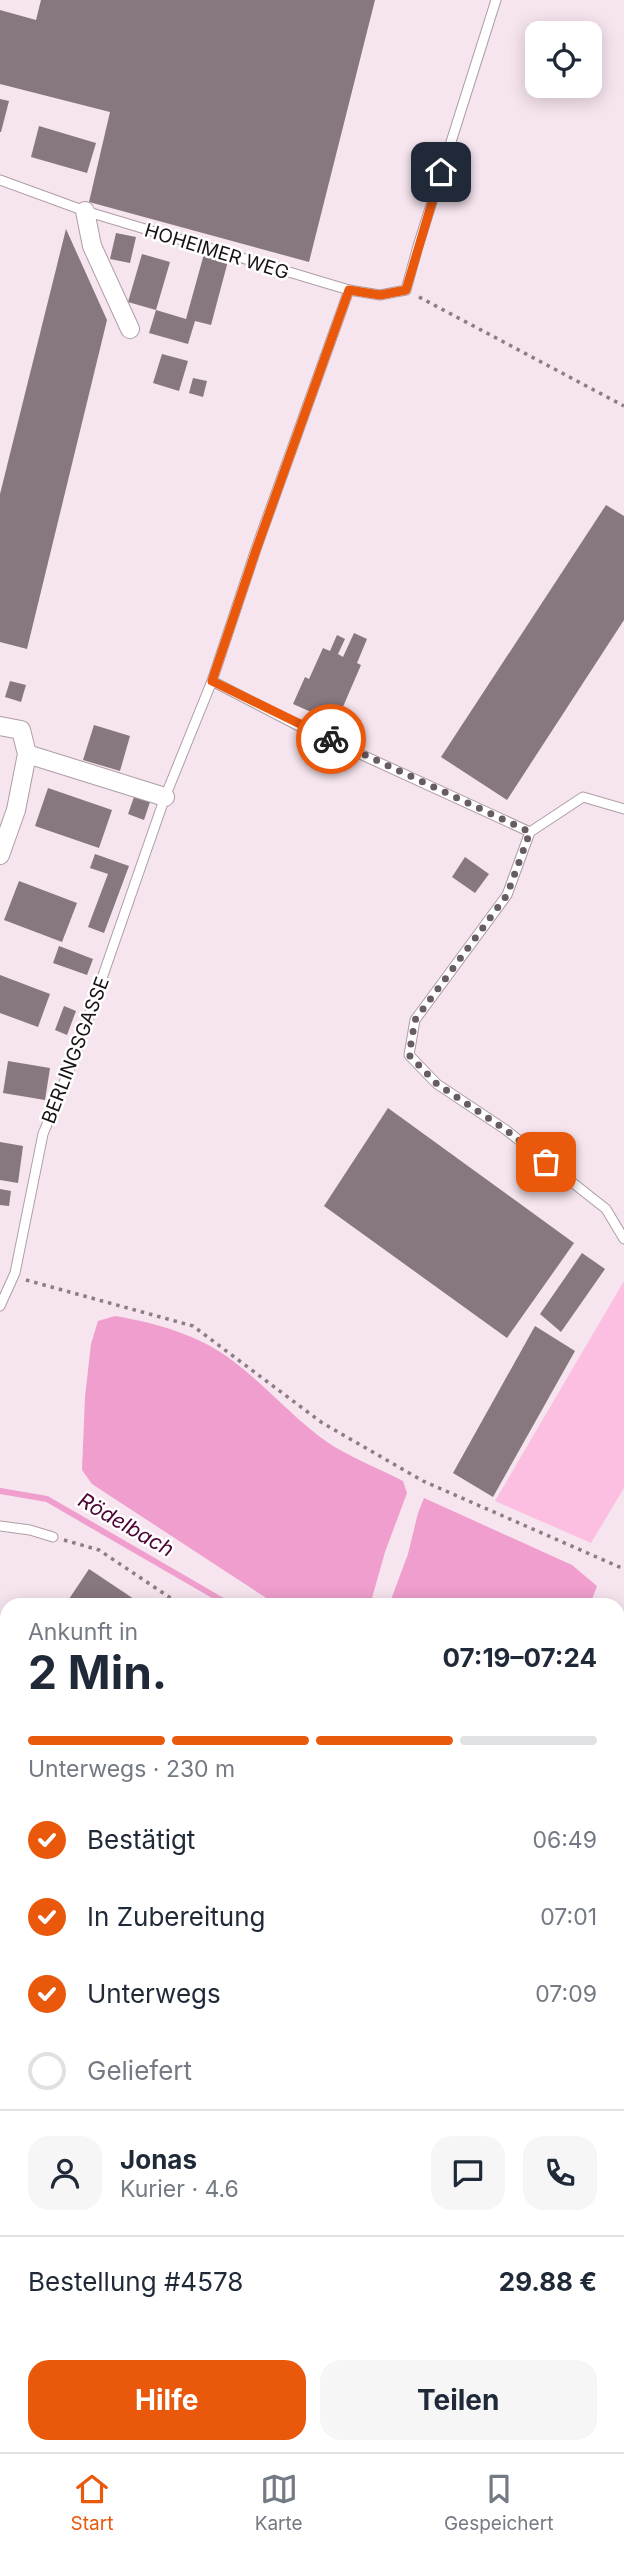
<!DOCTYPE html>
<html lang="de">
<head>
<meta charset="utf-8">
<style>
  body { margin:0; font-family:Inter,sans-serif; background:#f6f6f7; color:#1f2937; height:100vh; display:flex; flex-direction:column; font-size:26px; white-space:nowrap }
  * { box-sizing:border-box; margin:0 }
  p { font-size:23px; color:#747a83 }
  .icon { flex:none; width:38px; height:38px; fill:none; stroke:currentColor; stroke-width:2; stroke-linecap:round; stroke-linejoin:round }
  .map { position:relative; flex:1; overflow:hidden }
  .sheet { position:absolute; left:0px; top:1598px; width:625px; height:856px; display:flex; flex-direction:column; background:#fff; border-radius:21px 21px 0 0; box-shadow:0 4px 18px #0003 }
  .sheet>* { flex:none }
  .buttons { position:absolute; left:525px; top:21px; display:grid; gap:14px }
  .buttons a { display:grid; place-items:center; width:77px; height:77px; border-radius:14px; background:#fff; box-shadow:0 4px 18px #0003; font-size:35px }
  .pin { position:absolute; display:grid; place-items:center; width:60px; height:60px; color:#fff; margin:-30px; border-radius:14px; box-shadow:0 4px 10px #0006 }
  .courier { position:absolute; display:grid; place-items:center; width:70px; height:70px; margin:-35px; border:5px solid #ea580c; border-radius:50%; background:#fff; color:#222; box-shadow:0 2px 9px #0007 }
  .head em { font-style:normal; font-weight:700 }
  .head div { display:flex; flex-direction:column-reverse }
  .head { display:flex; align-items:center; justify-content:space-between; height:119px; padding:0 28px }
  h1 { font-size:46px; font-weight:700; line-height:52px }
  .bar { display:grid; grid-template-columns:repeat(4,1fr); gap:10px 7px; align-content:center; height:84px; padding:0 28px }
  .bar i { height:9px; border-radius:5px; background:#e0e1e3 }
  .bar .active { background:#ea580c }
  .bar p { grid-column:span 4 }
  .line { display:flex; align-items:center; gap:18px; padding:0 28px; border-top:2px solid #e0e1e3 }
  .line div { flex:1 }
  .round { display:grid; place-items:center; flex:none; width:74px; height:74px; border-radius:21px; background:#f6f6f7 }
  ol { padding:0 28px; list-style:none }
  li { display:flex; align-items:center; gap:21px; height:77px }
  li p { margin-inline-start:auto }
  li .icon { padding:7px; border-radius:50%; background:#ea580c; color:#fff; stroke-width:4 }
  li:last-child { color:#747a83 }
  li i { width:38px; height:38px; border:4px solid #e0e1e3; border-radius:50% }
  .cta { display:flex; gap:14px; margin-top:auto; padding:14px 28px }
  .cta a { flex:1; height:80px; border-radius:21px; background:#ea580c; color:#fff; font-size:28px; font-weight:700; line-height:80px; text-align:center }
  .cta a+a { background:#f6f6f7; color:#1f2937 }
  .tab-bar { display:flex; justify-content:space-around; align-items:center; height:98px; border-top:2px solid #e0e1e3; background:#fff; font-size:19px; color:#747a83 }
  .tab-bar a { display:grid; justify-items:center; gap:4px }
  .tab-bar .active { color:#ea580c }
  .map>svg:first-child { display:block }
  .green { fill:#fdbfe1 }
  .water { fill:#f09ecd }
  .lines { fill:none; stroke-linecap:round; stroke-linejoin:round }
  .stream { stroke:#f09ecd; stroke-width:6 }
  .building { fill:#87777f }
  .service-casing { stroke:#ae9da6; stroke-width:11 }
  .minor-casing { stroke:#ae9da6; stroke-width:20 }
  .secondary-casing { stroke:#ae9da6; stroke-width:27 }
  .primary-casing { stroke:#ae9da6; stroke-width:29 }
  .path { stroke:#8a7d84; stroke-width:3.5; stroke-dasharray:3.5 5; stroke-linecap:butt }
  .service { stroke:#fff; stroke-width:9 }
  .minor { stroke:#fff; stroke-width:18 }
  .secondary { stroke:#fff; stroke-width:24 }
  .primary { stroke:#fff; stroke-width:26 }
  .done { stroke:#665c62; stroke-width:7; stroke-dasharray:0 12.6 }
  .route { stroke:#ea580c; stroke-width:9 }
  .labels { text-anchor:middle; stroke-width:5; stroke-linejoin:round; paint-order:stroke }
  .street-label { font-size:19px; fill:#191316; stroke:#fff }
  .water-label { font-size:21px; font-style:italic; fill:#4c0436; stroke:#fff }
</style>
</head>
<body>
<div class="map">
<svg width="624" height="2452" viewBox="0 0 624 2452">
  <rect width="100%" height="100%" fill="#f6e4ee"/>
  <polygon class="green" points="624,1281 624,1488 591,1543 495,1501"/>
  <g class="water">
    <path d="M115,1316C156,1323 200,1335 233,1361C266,1386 293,1418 327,1442C349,1457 378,1468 403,1481L407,1493L385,1552L370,1605H277L92,1484L82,1470L85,1397L91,1344L98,1321Z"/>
    <polygon points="424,1498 572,1565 597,1586 590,1605 389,1605 408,1554 418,1513"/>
  </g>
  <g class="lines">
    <polyline class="stream" points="0,1491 47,1499 230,1605"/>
  </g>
  <g class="building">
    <polygon points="41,0 375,0 309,262 89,202 110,112 0,84 0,10 36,20"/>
    <polygon points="0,99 9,101 1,132 0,132"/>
    <polygon points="39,126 96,143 87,173 31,157"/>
    <polygon points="66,229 107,320 27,649 0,642 0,494"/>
    <polygon points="116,233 136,237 130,263 110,259"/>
    <polygon points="142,254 170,262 156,310 128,302"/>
    <polygon points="204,254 228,261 211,325 195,321 188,344 149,333 156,310 186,319"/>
    <polygon points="162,354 188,361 179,391 153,383"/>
    <polygon points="193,378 207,381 203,397 189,393"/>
    <polygon points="606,505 624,516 624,620 507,800 441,757"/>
    <polygon points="354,633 367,639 357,663 361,665 336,723 293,704 305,677 309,679 323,648 330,651 337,635 345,639 338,654 343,657"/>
    <polygon points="10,681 26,685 21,702 5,697"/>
    <polygon points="94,725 130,736 120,771 83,760"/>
    <polygon points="48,788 112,810 99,848 35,826"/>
    <polygon points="134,797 150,802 144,820 128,814"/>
    <polygon points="95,854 129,866 104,933 88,927 108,874 90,868"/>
    <polygon points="465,857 489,874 475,893 452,877"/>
    <polygon points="19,881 77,903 62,942 4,920"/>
    <polygon points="59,946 93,959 87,975 53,963"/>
    <polygon points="0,975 50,994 38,1027 0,1013"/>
    <polygon points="64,1006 76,1011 67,1035 55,1030"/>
    <polygon points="8,1061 50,1068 45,1100 3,1093"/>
    <polygon points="388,1108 574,1243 507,1338 324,1206"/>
    <polygon points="0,1142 23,1146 18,1183 0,1180"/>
    <polygon points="0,1189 11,1191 9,1206 0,1205"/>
    <polygon points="582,1253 605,1269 561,1332 540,1314"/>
    <polygon points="535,1326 575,1351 493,1497 453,1473"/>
    <polygon points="89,1569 143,1605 65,1605"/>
    <polygon points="620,1836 624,1840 624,1859 618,1866"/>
    <polygon points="0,1983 7,1996 7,2162 0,2166"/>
    <polygon points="618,2199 624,2202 624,2247 618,2244"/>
    <polygon points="7,2396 7,2417 2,2420 0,2418 0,2401"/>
    <polygon points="19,2446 63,2446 70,2452 23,2452"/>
    <polygon points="224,2446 250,2446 254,2452 226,2452 223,2448"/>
    <polygon points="346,2446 392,2446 397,2452 343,2452"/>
  </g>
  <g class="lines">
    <g class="service-casing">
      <g id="service">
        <polyline points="0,180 85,211 349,290"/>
        <polyline points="212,681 299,726 530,832 507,895 415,1020 409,1055 437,1084 506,1130 606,1209 624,1239"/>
        <polyline points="530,832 583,797 624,809"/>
        <polyline points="0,1306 15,1273 43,1134 76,1053 165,797 212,681 256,549 349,290 380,295 406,290 418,246 496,0"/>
        <polyline points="0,1526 30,1530 53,1537"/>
        <polyline points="0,2201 7,2196"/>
      </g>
    </g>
    <g class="minor-casing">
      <g id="minor">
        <polyline points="85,211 92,246 130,329"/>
        <polyline points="0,726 21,730 27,754 16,810 0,855"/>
        <polyline points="27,754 165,797"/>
        <polyline points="618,1923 624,1920"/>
        <polyline points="435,2446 440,2452"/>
        <polyline points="194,2452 201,2446"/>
      </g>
    </g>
    <g class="secondary-casing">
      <g id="secondary">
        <polyline points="618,1707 624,1699"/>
        <polyline points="0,2323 7,2318"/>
      </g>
    </g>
    <g class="primary-casing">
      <g id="primary">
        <polyline points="0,1791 7,1800"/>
        <polyline points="603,2446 607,2452"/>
      </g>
    </g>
    <g class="path">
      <polyline points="419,297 624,406"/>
      <polyline points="26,1280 193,1326 321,1422 423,1481 624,1569"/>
      <polyline points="64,1540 99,1550 181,1605"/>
      <polyline points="618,1621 624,1614"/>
      <polyline points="0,1737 7,1748"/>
      <polyline points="1,1823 7,1830"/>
      <polyline points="618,1997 624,1987"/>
      <polyline points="618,2262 624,2248"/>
      <polyline points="618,2276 624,2284"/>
      <polyline points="0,2381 7,2376"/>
      <polyline points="618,2417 624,2426"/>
      <polyline points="569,2446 574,2452"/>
    </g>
    <use href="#service" class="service"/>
    <use href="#minor" class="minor"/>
    <use href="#secondary" class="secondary"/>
    <use href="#primary" class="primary"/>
  </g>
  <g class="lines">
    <polyline class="done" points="331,739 530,832 507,895 415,1020 409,1055 437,1084 506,1130 546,1162"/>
    <polyline class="route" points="331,739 212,681 256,550 349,290 380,295 406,290 441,172"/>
  </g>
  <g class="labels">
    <g class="street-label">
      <text transform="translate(217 251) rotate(17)" y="7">HOHEIMER WEG</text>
      <text transform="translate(75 1050) rotate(-69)" y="7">BERLINGSGASSE</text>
    </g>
    <g class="water-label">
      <text transform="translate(126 1525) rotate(30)" y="7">Rödelbach</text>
    </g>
  </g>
</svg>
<div class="buttons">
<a><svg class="icon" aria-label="locate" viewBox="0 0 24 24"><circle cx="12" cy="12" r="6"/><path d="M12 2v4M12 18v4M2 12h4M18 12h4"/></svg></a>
</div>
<div class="pin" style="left:546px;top:1162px;background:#ea580c"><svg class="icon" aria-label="bag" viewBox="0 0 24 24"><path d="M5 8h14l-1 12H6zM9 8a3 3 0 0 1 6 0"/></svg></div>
<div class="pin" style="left:441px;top:172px;background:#1f2937"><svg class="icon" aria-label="home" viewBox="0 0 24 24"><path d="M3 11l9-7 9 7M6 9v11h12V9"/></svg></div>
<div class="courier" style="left:331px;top:739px"><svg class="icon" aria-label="bike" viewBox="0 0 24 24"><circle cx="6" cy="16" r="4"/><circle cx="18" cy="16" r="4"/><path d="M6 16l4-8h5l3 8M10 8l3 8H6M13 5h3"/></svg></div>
<section class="sheet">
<div class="head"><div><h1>2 Min.</h1><p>Ankunft in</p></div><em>07:19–07:24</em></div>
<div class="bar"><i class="active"></i><i class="active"></i><i class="active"></i><i></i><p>Unterwegs · 230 m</p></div>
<ol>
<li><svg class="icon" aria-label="check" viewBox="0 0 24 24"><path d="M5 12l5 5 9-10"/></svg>Bestätigt<p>06:49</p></li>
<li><svg class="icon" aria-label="check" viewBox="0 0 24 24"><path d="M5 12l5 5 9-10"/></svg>In Zubereitung<p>07:01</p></li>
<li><svg class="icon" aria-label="check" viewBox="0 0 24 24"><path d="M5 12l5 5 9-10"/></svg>Unterwegs<p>07:09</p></li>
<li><i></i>Geliefert</li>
</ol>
<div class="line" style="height:126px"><a class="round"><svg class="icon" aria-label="person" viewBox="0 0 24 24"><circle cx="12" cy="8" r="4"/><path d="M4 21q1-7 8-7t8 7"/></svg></a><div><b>Jonas</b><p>Kurier · 4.6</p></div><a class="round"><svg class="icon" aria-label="chat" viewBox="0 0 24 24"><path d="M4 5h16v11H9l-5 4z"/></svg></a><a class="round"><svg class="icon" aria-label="phone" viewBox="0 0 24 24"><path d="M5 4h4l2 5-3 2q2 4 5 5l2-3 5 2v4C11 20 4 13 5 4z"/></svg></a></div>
<div class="line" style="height:91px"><div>Bestellung #4578</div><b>29.88 €</b></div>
<div class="cta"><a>Hilfe</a><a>Teilen</a></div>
</section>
</div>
<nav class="tab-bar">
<a class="active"><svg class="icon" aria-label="home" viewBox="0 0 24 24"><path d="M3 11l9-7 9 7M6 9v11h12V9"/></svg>Start</a>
<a><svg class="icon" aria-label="map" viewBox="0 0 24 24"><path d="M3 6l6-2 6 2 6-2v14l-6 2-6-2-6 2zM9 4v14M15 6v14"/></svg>Karte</a>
<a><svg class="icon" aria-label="saved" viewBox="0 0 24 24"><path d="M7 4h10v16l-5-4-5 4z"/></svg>Gespeichert</a>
</nav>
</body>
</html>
